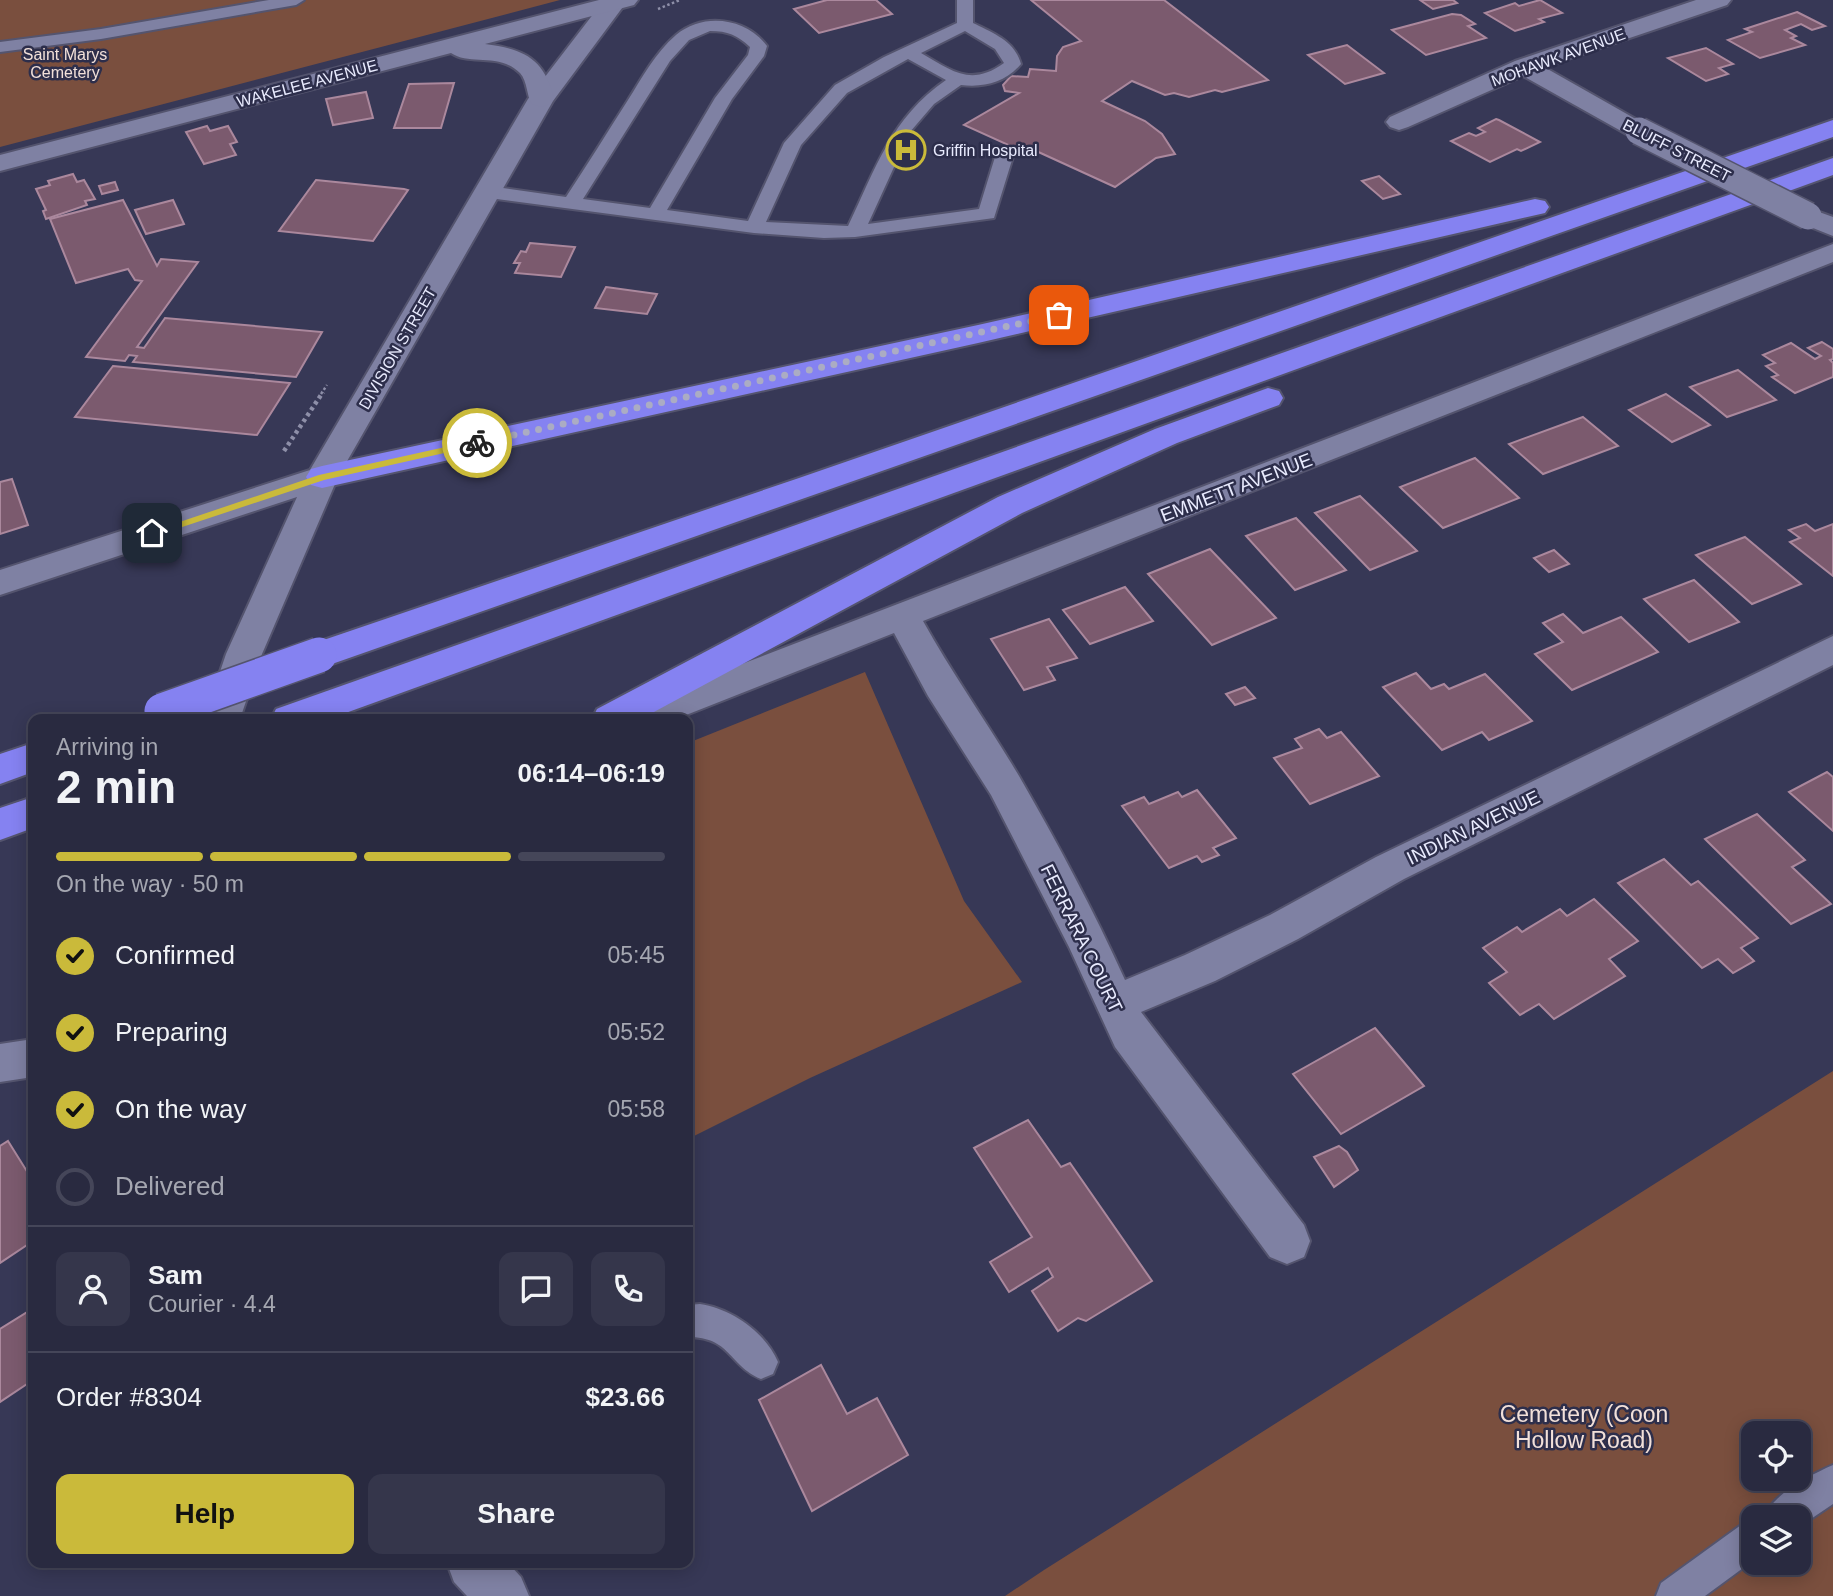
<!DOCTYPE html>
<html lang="en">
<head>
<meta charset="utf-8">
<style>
  body { margin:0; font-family:Arial,sans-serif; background:#35364b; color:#f1f3f6; height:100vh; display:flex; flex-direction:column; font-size:26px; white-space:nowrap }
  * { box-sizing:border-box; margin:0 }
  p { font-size:23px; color:#a5a7b1 }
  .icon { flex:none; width:38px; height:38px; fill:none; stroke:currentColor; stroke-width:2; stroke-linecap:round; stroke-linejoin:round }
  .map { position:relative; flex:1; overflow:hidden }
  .sheet { position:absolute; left:28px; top:714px; width:665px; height:854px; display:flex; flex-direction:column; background:#292a40; border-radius:14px; box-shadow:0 4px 18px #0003,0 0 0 2px #454659 }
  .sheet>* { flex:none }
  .controls { position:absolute; left:1741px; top:1421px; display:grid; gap:14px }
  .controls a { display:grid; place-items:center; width:70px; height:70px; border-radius:14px; background:#292a40; box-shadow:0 4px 18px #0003,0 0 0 2px #454659; font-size:35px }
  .pin { position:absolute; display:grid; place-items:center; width:60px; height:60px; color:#fff; margin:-30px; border-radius:14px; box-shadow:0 4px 10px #0006 }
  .courier { position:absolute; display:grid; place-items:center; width:70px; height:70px; margin:-35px; border:5px solid #caba3a; border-radius:50%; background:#fff; color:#222; box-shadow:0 2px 9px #0007 }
  .headline em { font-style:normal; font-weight:800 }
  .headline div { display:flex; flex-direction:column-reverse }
  .headline { display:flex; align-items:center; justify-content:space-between; height:119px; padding:0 28px }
  h1 { font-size:46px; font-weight:800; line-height:52px }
  .bar { display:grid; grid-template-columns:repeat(4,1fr); gap:10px 7px; align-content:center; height:84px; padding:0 28px }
  .bar i { height:9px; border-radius:5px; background:#454659 }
  .bar .on { background:#caba3a }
  .bar p { grid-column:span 4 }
  .line { display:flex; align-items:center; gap:18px; padding:0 28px; border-top:2px solid #454659 }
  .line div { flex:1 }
  .round { display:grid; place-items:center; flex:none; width:74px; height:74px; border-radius:14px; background:#35364b }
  ol { padding:0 28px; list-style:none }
  li { display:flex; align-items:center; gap:21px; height:77px }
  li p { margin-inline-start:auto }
  li .icon { padding:7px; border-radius:50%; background:#caba3a; color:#111; stroke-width:4 }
  li:last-child { color:#a5a7b1 }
  li i { width:38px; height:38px; border:4px solid #454659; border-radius:50% }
  .cta { display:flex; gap:14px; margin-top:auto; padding:14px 28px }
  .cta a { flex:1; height:80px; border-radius:14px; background:#caba3a; color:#111; font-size:28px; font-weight:800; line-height:80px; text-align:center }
  .cta a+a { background:#35364b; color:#f1f3f6 }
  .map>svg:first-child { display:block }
  .green { fill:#7a4f3e; fill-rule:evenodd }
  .building { fill:#7b5a6e; stroke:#ab889d; stroke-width:2 }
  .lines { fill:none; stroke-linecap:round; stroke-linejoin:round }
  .service-casing { stroke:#54546e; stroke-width:4 }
  .minor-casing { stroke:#54546e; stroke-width:4 }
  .tertiary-casing { stroke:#54546e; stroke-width:4 }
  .secondary-casing { stroke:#54546e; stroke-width:4 }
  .motorway-casing { stroke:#54546e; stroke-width:4 }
  .path-far1 { stroke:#8e8fa8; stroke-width:2.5; stroke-dasharray:2.5 2.5; stroke-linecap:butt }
  .path { stroke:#8e8fa8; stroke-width:4.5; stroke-dasharray:3.5 3.5; stroke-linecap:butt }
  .service { fill:#7f81a3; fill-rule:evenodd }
  .minor { fill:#7f81a3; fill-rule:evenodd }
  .tertiary { fill:#7f81a3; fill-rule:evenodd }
  .secondary { fill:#7f81a3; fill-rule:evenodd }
  .motorway { fill:#8582f1; fill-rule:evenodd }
  .minor-bridge-casing { stroke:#54546e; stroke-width:30; stroke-linecap:butt }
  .motorway-bridge-casing { stroke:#54546e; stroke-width:38; stroke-linecap:butt }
  .minor-bridge { stroke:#7f81a3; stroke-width:27 }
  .motorway-bridge { stroke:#8582f1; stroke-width:35 }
  .route { fill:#caba3a }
  .done { stroke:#abacc3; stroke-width:7; stroke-dasharray:0 12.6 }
  .labels { text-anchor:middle; stroke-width:5; stroke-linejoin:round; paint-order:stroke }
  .far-park-label { font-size:16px; fill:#f2e0d9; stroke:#2d2e4b }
  .far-street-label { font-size:16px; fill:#e9ebfe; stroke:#2d2e4b }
  .far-poi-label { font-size:16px; fill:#e9ebfe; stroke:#2d2e4b; text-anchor:start }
  .street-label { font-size:19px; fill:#e9ebfe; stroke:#2d2e4b }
  .near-park-label { font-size:23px; fill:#f2e0d9; stroke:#2d2e4b }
</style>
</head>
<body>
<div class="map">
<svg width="1833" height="1596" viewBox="0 0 1833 1596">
  <rect width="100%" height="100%" fill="#373856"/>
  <g class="green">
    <polygon points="0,0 560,0 0,147"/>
    <polygon points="865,672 964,901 1022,982 810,1078 688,1139 688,743"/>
    <path d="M1833,1071V1596H1005L1044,1570ZM1754,1433H1799V1479H1754ZM1754,1517H1799V1563H1754Z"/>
  </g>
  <g class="building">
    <polygon points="827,0 876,0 892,14 819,33 794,9"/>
    <polygon points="1031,0 1164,0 1268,80 1222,92 1215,90 1189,97 1174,93 1165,95 1132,81 1102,101 1145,121 1162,134 1175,154 1156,158 1115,187 1034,150 1028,154 964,125 1019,93 1005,91 1003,85 1011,76 1028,77 1030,69 1056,71 1057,56 1063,47 1081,41"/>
    <polygon points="1420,0 1453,0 1457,3 1433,9"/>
    <polygon points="1540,0 1562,13 1539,19 1544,22 1515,31 1485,13 1515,3 1519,6"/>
    <polygon points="1797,12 1825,26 1812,30 1801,24 1785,30 1796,36 1791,38 1805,45 1760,58 1728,40 1752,32 1745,29"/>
    <polygon points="1452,14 1461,15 1475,24 1468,26 1486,38 1426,55 1392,30"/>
    <polygon points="1347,45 1384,73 1345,84 1308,55"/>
    <polygon points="1706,48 1733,64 1719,68 1728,74 1706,81 1668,58"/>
    <polygon points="454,83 441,128 394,128 409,84"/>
    <polygon points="366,92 373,118 333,125 326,99"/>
    <polygon points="1496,119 1499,120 1540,142 1521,151 1517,149 1490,162 1451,141 1469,133 1476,136 1485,132 1478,128"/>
    <polygon points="207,126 210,131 228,126 237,142 230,144 236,155 204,164 186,132"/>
    <polygon points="73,174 77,182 84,180 95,199 85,201 87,205 46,219 43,211 46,210 36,189 50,185 48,181"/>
    <polygon points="1379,176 1400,194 1383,199 1362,181"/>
    <polygon points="316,180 404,189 408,190 373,241 279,231"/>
    <polygon points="115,182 118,190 102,194 99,186"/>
    <polygon points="123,200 157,266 161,259 198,262 137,347 144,348 165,318 322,332 296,377 133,362 137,356 129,355 125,361 86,357 142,281 135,280 128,269 76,283 50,219"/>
    <polygon points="173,200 184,224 146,234 135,210"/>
    <polygon points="530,243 575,247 561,277 515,273 520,263 514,263 521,251 526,252"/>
    <polygon points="606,287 657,294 647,314 595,308"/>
    <polygon points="1822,342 1833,349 1833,359 1830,360 1833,363 1833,377 1795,393 1772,377 1778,375 1766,366 1775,363 1763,355 1791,343 1815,359 1821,356 1808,348"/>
    <polygon points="113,366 290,383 257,435 75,417"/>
    <polygon points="1738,370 1776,400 1727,417 1690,387"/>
    <polygon points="1666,394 1710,425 1672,442 1629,410"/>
    <polygon points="1583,417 1618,446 1543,474 1509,444"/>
    <polygon points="1475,458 1519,498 1443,528 1400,487"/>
    <polygon points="12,479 28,525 0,534 0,482"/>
    <polygon points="1360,496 1417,551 1370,570 1315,513"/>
    <polygon points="1296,518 1346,570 1295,590 1246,536"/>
    <polygon points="1806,524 1815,531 1833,524 1833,576 1790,542 1800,538 1789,530"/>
    <polygon points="1745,537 1801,584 1752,604 1696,555"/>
    <polygon points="1210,549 1276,618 1212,645 1148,574"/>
    <polygon points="1554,550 1569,564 1549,572 1534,558"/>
    <polygon points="1694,580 1739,622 1689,642 1644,599"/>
    <polygon points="1125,587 1153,621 1090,644 1063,610"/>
    <polygon points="1563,614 1583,633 1621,617 1658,652 1572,690 1535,654 1563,642 1543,623"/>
    <polygon points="1049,619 1077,658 1047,667 1055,680 1024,690 991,639"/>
    <polygon points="1416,673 1431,689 1444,684 1449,689 1485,674 1532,721 1489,740 1482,732 1442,750 1383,687"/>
    <polygon points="1245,687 1255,698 1235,705 1226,694"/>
    <polygon points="1319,729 1327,738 1341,732 1379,776 1310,804 1274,758 1302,748 1295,739"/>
    <polygon points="1827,772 1833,777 1833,831 1789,792"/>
    <polygon points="1197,790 1236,838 1213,848 1219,855 1202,862 1197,856 1169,868 1122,806 1144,797 1149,804 1178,792 1182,797"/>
    <polygon points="1757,814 1805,860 1792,867 1831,904 1791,924 1705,839"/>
    <polygon points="1664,859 1691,885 1698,881 1758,938 1741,948 1754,961 1733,973 1718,959 1702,968 1618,883"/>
    <polygon points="1594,899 1638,941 1609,959 1625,976 1554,1019 1539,1004 1520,1015 1489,983 1507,972 1483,948 1517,927 1522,932 1560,909 1567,916"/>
    <polygon points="1375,1028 1424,1086 1341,1134 1293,1074"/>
    <polygon points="1028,1120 1061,1167 1070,1163 1152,1281 1086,1321 1078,1318 1058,1331 1032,1291 1053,1277 1048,1268 1009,1292 990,1262 1032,1237 974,1148"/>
    <polygon points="8,1141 33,1181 33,1241 0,1263 0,1146"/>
    <polygon points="1339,1146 1347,1152 1358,1170 1334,1187 1314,1157"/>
    <polygon points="29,1311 33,1318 33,1380 0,1402 0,1329"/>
    <polygon points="821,1365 847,1414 877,1398 908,1455 812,1511 759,1400"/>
  </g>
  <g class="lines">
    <g class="service-casing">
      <g id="service">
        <polygon points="269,0 304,0 296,5 101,39 0,52 0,42 101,29"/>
        <path d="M957,0H973V23C993,33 1015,41 1021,64C1006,82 984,88 961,85L934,104L910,132L868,224L979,209L995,157L1004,152L1013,157L994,218L855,237L824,238L754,233L489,198L480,192L489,186L566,197C587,165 607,133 628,100C642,78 655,53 676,35C704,12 746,18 767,46L764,56L732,99L667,210L748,221L784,143L835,85L884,57L957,23ZM710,31C728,31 737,35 750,47L748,55L715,98L650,208L583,199L670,61L689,40ZM965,31L995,49L1004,63C971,87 952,71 921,53ZM908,59L946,80C891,118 876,168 848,226L766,222L801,145L847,93Z"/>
        <path d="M700,1304C732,1309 765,1332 778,1362L773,1374L761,1379C728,1365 731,1337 688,1337V1305Z"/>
        <path d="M1833,1465V1504L1799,1527V1517H1764C1773,1494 1810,1475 1833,1465Z"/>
        <polygon points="1754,1520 1754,1560 1705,1596 1656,1596 1661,1583 1741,1525"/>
      </g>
    </g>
    <g class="minor-casing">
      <g id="minor">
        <polygon points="1696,0 1731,0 1727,5 1544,67 1648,126 1652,131 1648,136 1639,139 1630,136 1523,76 1408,127 1399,130 1390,127 1386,122 1390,117 1515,61"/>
        <polygon points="1808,208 1833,217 1833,236 1798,222 1794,216 1798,210"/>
        <path d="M1833,244V262L923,621C953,675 988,724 1019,776C1057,842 1094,911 1125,980L1185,955L1270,915L1376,857L1833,636V665L1404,879L1298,939L1215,981L1141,1012L1304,1225L1310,1241L1304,1257L1287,1264L1270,1257L1115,1047L1069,947L991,795L928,696L894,633L676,719H620L625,709Z"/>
        <polygon points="33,1039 33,1077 0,1082 0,1044"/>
      </g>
    </g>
    <g class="tertiary-casing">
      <g id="tertiary">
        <polygon points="604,0 628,0 553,101 338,477 262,654 240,719 204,719 226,654 297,497 0,595 0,570 310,470 528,99"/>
        <polygon points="447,1563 508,1563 521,1577 529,1596 467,1596 454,1582"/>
      </g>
    </g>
    <g class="secondary-casing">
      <path id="secondary" d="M599,0H638L634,5L485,44C524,49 545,59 554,99L550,104L541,107L532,104C526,95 528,82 520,73C499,52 470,66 451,53L0,171V155Z"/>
    </g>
    <g class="motorway-casing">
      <g id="motorway">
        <polygon points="1833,120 1833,137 332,664 319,668 306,664 301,655 306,646 799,478"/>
        <polygon points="1833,158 1833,175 329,719 271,719 276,709"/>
        <polygon points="1535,199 1545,201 1549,207 1545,213 978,343 322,488 311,485 306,477 311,469 322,466 978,325"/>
        <polygon points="1268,388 1279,391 1283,398 1279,405 1177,443 1022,513 641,719 592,719 597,709 998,497 1155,429"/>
        <polygon points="33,743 33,772 0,784 0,754"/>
        <polygon points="33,797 33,828 0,840 0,808"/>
      </g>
    </g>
    <g class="path-far1">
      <polyline points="658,9 680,0"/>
      <polyline points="321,394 327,385"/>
    </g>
    <polyline class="path" points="284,451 323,392"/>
    <use href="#service" class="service"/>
    <use href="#minor" class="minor"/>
    <use href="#tertiary" class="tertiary"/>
    <use href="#secondary" class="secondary"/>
    <use href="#motorway" class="motorway"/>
    <g class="minor-bridge-casing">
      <polyline id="minor-bridge" points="1639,131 1808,216"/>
    </g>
    <g class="motorway-bridge-casing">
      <polyline id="motorway-bridge" points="162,711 319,655"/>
    </g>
    <use href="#minor-bridge" class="minor-bridge"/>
    <use href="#motorway-bridge" class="motorway-bridge"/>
  </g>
  <polygon class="route" points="477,440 480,441 480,445 324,480 155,536 147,533 319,475"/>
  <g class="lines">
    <polyline class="done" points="477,443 1059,315"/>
  </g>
  <defs>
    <g id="hospital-ring" transform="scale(2.0125)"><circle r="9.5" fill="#2d2e4b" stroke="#caba3a" stroke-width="1.5"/><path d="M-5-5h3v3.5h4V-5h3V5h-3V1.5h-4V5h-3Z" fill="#caba3a"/></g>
  </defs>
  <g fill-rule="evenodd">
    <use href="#hospital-ring" x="906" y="150"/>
  </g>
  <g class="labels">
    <g class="far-park-label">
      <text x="65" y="60">Saint Marys<tspan x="65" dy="18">Cemetery</tspan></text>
    </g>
    <g class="far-street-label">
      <text transform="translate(1558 57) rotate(-20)" y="6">MOHAWK AVENUE</text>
      <text transform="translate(307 83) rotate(-15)" y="6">WAKELEE AVENUE</text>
      <text transform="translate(1677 150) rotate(27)" y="6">BLUFF STREET</text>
      <text transform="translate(397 348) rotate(-60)" y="6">DIVISION STREET</text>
    </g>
    <g class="far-poi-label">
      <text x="933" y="156">Griffin Hospital</text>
    </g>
    <g class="street-label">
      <text transform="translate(1236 487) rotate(-21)" y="7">EMMETT AVENUE</text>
      <text transform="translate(1473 827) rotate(-26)" y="7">INDIAN AVENUE</text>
      <text transform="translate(1082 938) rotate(64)" y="7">FERRARA COURT</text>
    </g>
    <g class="near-park-label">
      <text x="1584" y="1422">Cemetery (Coon<tspan x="1584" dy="26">Hollow Road)</tspan></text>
    </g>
  </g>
</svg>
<div class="controls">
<a><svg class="icon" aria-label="locate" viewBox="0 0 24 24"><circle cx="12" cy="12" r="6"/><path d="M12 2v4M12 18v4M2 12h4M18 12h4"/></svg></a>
<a><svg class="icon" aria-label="layers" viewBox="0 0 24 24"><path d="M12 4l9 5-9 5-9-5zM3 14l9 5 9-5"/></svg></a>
</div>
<div class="pin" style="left:1059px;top:315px;background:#ea580c"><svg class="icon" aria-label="bag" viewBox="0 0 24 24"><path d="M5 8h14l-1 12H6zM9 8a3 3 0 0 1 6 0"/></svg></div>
<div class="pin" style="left:152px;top:533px;background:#1f2937"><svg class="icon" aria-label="home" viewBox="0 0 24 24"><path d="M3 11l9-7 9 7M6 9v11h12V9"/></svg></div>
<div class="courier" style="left:477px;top:443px"><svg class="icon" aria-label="bike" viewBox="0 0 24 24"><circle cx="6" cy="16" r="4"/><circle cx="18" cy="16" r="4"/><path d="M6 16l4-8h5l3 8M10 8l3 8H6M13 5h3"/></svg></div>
<section class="sheet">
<div class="headline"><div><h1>2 min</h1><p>Arriving in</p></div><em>06:14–06:19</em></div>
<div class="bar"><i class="on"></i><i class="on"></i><i class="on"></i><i></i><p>On the way · 50 m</p></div>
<ol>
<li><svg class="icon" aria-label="check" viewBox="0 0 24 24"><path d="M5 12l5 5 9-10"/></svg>Confirmed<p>05:45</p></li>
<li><svg class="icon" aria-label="check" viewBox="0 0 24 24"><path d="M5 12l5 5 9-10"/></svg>Preparing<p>05:52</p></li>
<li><svg class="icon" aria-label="check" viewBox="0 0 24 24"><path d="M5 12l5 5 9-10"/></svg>On the way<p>05:58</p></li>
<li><i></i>Delivered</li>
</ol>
<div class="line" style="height:126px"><a class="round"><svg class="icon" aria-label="person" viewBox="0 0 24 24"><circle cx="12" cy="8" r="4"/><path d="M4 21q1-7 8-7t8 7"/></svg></a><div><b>Sam</b><p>Courier · 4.4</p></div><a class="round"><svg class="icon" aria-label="chat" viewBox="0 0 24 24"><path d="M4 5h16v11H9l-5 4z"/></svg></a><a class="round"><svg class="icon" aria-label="phone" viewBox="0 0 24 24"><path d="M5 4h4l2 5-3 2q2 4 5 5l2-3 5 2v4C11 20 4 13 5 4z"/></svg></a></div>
<div class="line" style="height:91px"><div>Order #8304</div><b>$23.66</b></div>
<div class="cta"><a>Help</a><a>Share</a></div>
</section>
</div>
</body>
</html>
